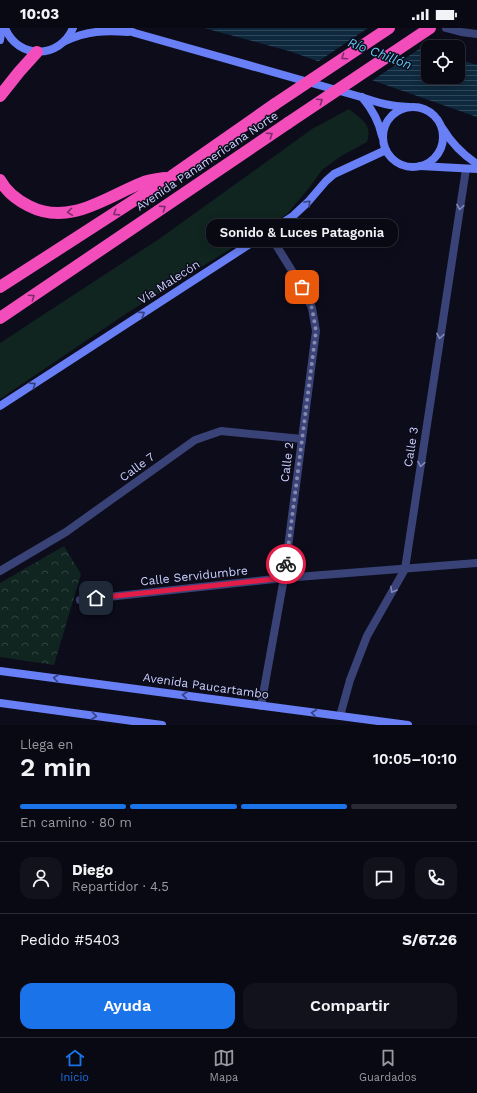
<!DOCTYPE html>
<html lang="es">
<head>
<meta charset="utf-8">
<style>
  body { margin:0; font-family:"Work Sans",sans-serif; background:#12121d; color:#f1f3f6; height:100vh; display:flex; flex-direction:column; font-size:15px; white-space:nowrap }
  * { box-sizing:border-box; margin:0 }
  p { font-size:13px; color:#999aa0 }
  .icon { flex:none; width:22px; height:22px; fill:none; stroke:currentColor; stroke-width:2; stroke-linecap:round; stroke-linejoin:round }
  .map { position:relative; height:697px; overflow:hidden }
  .sheet { display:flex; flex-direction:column; background:#090914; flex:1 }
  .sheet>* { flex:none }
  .fabs { position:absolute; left:421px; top:12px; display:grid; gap:8px }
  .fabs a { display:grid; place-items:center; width:44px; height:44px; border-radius:8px; background:#090914; box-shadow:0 2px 10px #0003,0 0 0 1px #292a34; font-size:20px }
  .pin { position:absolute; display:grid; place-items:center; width:34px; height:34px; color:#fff; margin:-17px; border-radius:8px; box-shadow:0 2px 6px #0006 }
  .courier { position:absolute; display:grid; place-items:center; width:40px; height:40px; margin:-20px; border:3px solid #e11d48; border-radius:50%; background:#fff; color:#222; box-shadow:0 1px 5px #0007 }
  .bubble { position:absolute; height:28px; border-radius:12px; background:#090914; box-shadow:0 2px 10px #0003,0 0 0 1px #292a34; font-size:13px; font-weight:600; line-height:28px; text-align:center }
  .head em { font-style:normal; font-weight:600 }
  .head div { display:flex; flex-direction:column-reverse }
  .head { display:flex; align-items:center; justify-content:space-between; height:68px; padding:0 20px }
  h1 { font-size:26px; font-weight:600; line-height:30px }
  .bar { display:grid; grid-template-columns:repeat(4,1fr); gap:6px 4px; align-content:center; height:48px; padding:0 20px }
  .bar i { height:5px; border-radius:3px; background:#292a34 }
  .bar .on { background:#1a73e8 }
  .bar p { grid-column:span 4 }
  .line { display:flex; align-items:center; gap:10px; padding:0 20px; border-top:1px solid #292a34 }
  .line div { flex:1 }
  .round { display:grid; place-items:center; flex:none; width:42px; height:42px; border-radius:12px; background:#12121d }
  .action { display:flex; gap:8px; margin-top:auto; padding:8px 20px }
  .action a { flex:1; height:46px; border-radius:12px; background:#1a73e8; color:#fff; font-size:16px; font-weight:600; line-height:46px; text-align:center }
  .action a+a { background:#12121d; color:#f1f3f6 }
  .status { display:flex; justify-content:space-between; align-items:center; height:28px; padding:0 20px; background:#090914; direction:ltr }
  .status svg { height:11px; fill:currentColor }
  .tab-bar { display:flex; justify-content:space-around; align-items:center; height:56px; border-top:1px solid #292a34; background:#090914; font-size:11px; color:#999aa0 }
  .tab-bar a { display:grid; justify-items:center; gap:2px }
  .tab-bar .on { color:#1a73e8 }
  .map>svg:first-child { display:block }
  .grass { fill:#102520 }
  .forest { fill:url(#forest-crowns) }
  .water { fill:url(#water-rules) }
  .pier { fill:#0c0c1b }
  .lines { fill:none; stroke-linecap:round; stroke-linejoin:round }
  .street { stroke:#3a4377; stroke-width:8 }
  .secondary { stroke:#687ff5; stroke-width:8 }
  .highway { stroke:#f34dbc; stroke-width:12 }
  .highway-bridge { stroke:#f34dbc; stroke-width:12 }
  .oneway { stroke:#802c6c }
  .oneway2 { stroke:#35407d }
  .oneway3 { stroke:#8288ba }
  .done { stroke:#888aad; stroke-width:4; stroke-dasharray:0 7.2 }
  .route { stroke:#e11d48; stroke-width:5 }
  .labels { text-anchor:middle; stroke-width:3; stroke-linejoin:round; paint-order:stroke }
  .street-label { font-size:12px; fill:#cacefc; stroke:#0c0c1b }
  .water-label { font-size:13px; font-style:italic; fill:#5fcbf4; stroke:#0c0c1b }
</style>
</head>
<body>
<div class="status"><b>10:03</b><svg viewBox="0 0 49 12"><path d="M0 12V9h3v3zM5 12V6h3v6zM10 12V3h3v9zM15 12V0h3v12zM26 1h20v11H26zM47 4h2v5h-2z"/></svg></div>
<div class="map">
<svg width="477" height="697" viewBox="0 0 477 697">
  <defs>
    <pattern id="forest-crowns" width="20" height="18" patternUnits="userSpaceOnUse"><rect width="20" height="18" fill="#102520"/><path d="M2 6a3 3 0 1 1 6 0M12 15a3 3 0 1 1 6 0" fill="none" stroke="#314341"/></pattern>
    <pattern id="water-rules" width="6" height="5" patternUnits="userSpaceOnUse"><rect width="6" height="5" fill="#0e293d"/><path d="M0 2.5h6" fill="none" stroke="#30475a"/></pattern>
  </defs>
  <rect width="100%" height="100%" fill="#0c0c1b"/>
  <path class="grass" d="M349,81C361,91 373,96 367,114L341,128L322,142L309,160L287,186L127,285L0,371V315L159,211L312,101Z"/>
  <polygon class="forest" points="64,518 81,546 54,637 0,629 0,555"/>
  <polygon class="water" points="204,0 376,0 428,21 428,49 458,49 458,31 477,37 477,89 289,23"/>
  <polygon class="pier" points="368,0 381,0 425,17 370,54 316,35"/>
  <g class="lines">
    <g class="street">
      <polyline points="446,0 461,4 477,6"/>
      <polyline points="0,543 66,504 195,412 221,403 302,411"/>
      <polyline points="80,572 284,550 477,535"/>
      <polyline points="261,678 284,550 316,303 312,280 302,259 268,204"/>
      <polyline points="340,688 350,652 367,608 405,541 466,141"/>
    </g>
    <g class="secondary">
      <path d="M5,0C18,32 60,31 73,0"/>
      <path d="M122,0L135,5L361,69C379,75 389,78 409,79"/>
      <polyline points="0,12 2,0"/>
      <path d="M65,13C87,3 105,2 128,4"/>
      <path d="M362,69C372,81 379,93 382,108"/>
      <circle cx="413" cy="109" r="30"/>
      <path d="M443,101C452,116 462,126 477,136"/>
      <polyline points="420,138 477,141"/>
      <polyline points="0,378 293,188 308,174 326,153 334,146 386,122"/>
      <polyline points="0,643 408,697"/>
      <polyline points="0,675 162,697"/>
    </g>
    <g class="highway">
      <polyline points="0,68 19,44 37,24"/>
      <path d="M0,152C6,163 17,172 29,178C70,199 107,168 144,154C150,152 158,151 165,150"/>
      <polyline points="0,259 172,148 275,76"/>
      <polyline points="0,290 288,95"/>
    </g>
    <g class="highway-bridge">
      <polyline points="275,76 389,0"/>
      <polyline points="288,95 430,0"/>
    </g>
  </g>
  <defs><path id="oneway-chevron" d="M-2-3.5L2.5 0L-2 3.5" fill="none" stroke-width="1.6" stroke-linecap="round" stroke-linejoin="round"/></defs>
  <g class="oneway">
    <use href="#oneway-chevron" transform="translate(344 29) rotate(146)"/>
    <use href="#oneway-chevron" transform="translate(320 73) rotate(-34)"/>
    <use href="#oneway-chevron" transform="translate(270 107) rotate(-34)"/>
    <use href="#oneway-chevron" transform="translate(163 180) rotate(-34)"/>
    <use href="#oneway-chevron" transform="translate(70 184) rotate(172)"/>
    <use href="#oneway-chevron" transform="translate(116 185) rotate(147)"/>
    <use href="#oneway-chevron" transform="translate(32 269) rotate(-34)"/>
  </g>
  <g class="oneway2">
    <use href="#oneway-chevron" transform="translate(308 175) rotate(-47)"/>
    <use href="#oneway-chevron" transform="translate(142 286) rotate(-33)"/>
    <use href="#oneway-chevron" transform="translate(33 357) rotate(-33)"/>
    <use href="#oneway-chevron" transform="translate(56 650) rotate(-173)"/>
    <use href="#oneway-chevron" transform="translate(185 667) rotate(-172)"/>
    <use href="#oneway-chevron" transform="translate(314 685) rotate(-172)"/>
    <use href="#oneway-chevron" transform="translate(94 688) rotate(8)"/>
  </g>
  <g class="oneway3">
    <use href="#oneway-chevron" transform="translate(460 179) rotate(99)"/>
    <use href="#oneway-chevron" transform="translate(440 308) rotate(99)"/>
    <use href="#oneway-chevron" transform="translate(421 436) rotate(99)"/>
    <use href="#oneway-chevron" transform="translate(393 562) rotate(119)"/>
  </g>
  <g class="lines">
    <polyline class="done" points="286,536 316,303 312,280 302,259"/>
    <polyline class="route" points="96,570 284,550 286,536"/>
  </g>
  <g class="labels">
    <g class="street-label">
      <text transform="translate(207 133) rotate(-34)" y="4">Avenida Panamericana Norte</text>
      <text transform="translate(169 254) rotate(-33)" y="4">Vía Malecón</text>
      <text transform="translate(411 419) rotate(-81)" y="4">Calle 3</text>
      <text transform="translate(287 434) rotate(-83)" y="4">Calle 2</text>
      <text transform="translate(137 439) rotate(-36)" y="4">Calle 7</text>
      <text transform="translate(194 548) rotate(-6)" y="4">Calle Servidumbre</text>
      <text transform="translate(206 658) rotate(8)" y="4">Avenida Paucartambo</text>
    </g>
    <g class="water-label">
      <text transform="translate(380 25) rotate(21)" y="5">Río Chillón</text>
    </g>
  </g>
</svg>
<div class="fabs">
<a><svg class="icon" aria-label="locate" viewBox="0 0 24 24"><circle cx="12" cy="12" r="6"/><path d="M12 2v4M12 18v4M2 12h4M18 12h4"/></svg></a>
</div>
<div class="pin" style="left:302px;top:259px;background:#ea580c"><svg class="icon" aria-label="bag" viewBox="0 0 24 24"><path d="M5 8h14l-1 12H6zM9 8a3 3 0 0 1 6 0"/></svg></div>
<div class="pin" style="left:96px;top:570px;background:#1f2937"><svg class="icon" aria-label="home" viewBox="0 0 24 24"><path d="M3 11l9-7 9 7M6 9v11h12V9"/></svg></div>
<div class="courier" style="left:286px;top:536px"><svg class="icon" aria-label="bike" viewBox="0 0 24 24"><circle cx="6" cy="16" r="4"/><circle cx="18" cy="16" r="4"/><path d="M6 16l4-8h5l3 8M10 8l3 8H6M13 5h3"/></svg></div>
<div class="bubble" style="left:206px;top:191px;width:192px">Sonido &amp; Luces Patagonia</div>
</div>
<section class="sheet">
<div class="head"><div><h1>2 min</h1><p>Llega en</p></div><em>10:05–10:10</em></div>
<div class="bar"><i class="on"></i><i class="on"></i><i class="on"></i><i></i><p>En camino · 80 m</p></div>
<div class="line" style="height:72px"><a class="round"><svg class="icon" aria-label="person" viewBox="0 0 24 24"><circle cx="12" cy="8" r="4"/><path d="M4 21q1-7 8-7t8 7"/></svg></a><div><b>Diego</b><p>Repartidor · 4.5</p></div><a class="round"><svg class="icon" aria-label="chat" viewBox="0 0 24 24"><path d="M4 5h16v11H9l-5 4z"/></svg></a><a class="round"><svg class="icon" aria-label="phone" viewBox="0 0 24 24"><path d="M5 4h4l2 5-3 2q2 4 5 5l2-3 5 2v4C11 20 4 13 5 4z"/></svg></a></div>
<div class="line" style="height:52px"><div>Pedido #5403</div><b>S/67.26</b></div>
<div class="action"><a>Ayuda</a><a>Compartir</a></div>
</section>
<nav class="tab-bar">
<a class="on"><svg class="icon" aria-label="home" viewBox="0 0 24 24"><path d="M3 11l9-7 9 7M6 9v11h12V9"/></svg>Inicio</a>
<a><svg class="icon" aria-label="map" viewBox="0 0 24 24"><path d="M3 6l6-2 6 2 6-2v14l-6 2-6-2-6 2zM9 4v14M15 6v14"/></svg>Mapa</a>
<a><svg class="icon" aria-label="saved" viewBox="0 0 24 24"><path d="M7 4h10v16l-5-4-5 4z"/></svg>Guardados</a>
</nav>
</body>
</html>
